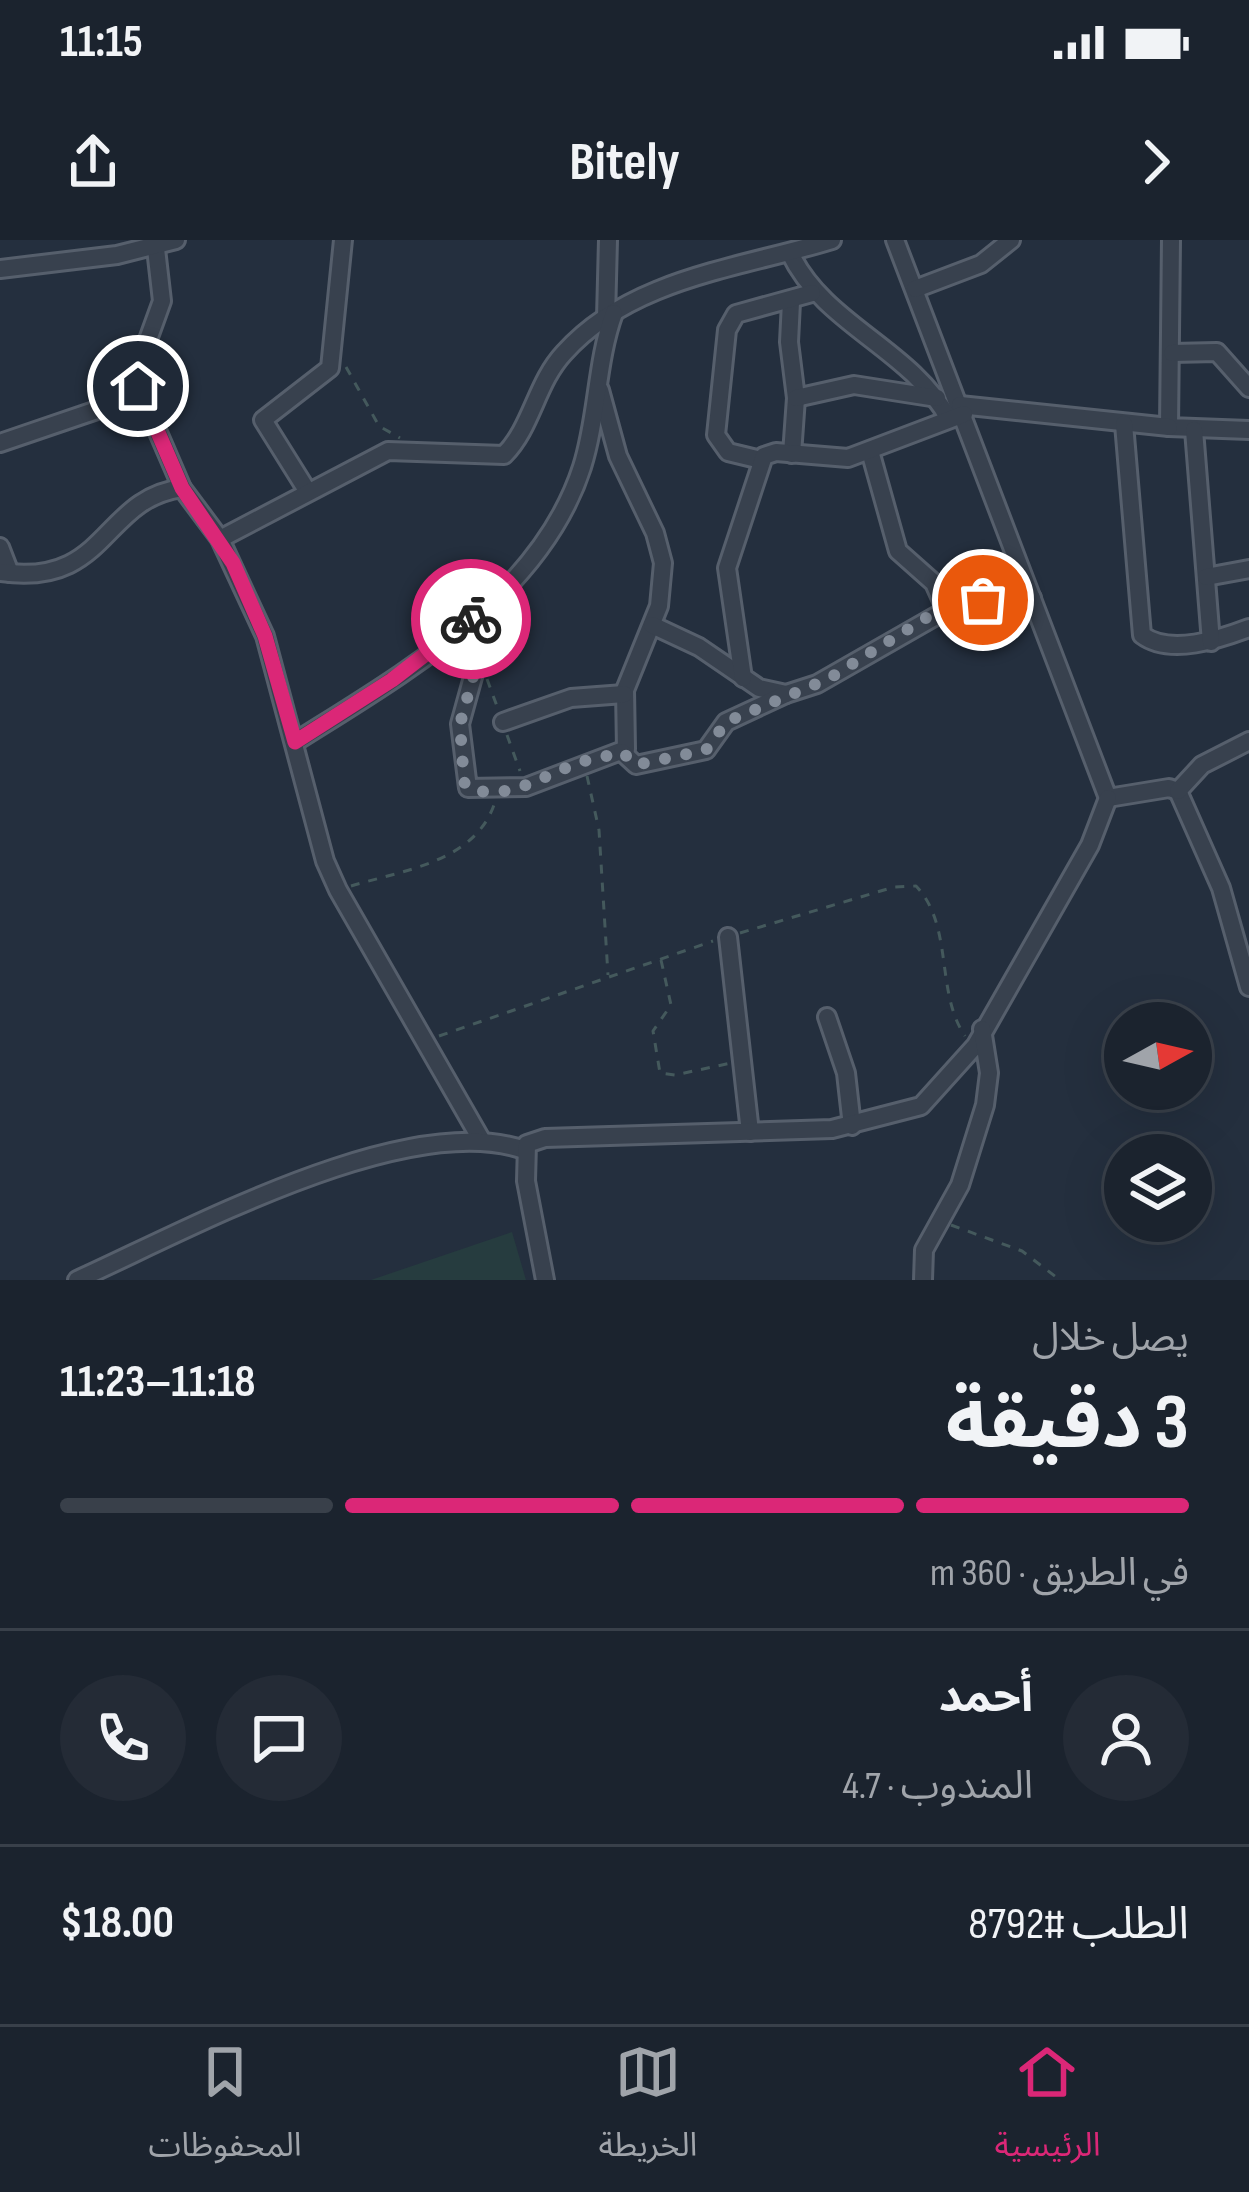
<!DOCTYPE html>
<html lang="ar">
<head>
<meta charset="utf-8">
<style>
  body { margin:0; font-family:"Sofia Sans Condensed","Noto Sans Arabic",sans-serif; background:#242b36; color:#f1f3f6; direction:rtl; height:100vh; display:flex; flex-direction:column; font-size:45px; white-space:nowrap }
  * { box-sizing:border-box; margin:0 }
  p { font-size:39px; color:#a0a4aa }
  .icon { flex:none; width:66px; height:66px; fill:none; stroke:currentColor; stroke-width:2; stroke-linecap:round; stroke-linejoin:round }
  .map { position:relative; height:1040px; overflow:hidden; direction:ltr }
  .sheet { display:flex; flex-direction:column; background:#1b232e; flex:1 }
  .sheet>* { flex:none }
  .needle { width:78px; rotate:82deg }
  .buttons { position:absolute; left:1104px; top:762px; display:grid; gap:24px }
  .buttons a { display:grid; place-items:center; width:108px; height:108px; border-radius:50%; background:#1b232e; box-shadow:0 12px 48px #0002,0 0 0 3px #39404a; font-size:60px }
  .pin { position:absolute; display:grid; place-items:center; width:102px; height:102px; color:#fff; margin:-51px; border:6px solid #fff; border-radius:50%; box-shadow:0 3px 12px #0007 }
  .courier { position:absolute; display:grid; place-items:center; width:120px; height:120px; margin:-60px; border:9px solid #db2777; border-radius:50%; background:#fff; color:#222; box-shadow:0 3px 15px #0007 }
  .summary em { font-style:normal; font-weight:700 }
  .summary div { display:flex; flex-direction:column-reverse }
  .summary { display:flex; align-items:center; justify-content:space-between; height:204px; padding:0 60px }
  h1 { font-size:78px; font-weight:700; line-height:90px }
  .bar { display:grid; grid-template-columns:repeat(4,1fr); gap:18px 12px; align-content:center; height:144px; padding:0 60px }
  .bar i { height:15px; border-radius:9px; background:#39404a }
  .bar .current { background:#db2777 }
  .bar p { grid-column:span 4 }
  .line { display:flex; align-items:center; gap:30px; padding:0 60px; border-top:3px solid #39404a }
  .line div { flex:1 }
  .round { display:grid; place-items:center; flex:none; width:126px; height:126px; border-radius:63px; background:#242b36 }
  .status { display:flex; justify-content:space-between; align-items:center; height:84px; padding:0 60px; background:#1b232e; direction:ltr }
  .status svg { height:33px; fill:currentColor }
  header { display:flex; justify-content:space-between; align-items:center; height:156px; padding:0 60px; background:#1b232e; font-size:54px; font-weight:700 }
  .tabs { display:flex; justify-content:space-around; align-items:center; height:168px; border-top:3px solid #39404a; background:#1b232e; font-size:33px; color:#a0a4aa }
  .tabs a { display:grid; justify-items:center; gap:6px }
  .tabs .current { color:#db2777 }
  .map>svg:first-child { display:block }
  .green { fill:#263c3f }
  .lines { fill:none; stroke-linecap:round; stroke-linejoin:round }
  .minor-casing { stroke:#565f6c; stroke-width:22 }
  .path { stroke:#44595c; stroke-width:3; stroke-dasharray:9 9; stroke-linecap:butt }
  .minor { stroke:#38414e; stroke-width:16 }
  .done { stroke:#828b98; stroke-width:12; stroke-dasharray:0 21.6 }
  .route { stroke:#db2777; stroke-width:15 }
</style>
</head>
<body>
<div class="status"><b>11:15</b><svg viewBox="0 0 49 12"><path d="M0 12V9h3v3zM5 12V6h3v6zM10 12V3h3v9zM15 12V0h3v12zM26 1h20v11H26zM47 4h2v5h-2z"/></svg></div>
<header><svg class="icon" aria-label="forward" viewBox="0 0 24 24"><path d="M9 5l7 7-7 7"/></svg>Bitely<svg class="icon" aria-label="share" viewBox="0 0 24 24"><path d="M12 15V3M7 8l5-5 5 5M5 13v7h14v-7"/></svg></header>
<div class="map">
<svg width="1249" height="1040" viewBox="0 0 1249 1040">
  <rect width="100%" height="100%" fill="#242f3e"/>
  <polygon class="green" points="512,992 526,1040 371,1040"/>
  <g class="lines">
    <g class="minor-casing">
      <g id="minor">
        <polyline points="155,0 162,61 141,119 138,146 182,248 220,299 265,396 325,621 338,650 482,901"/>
        <polyline points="895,0 1108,558 1169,548 1178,551 1221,648 1249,747"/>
        <polyline points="1171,0 1169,187 1249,190"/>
        <path d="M790,13C825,86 909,107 949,179"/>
        <polyline points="0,29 117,15 176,0"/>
        <polyline points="915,49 981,24 1011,0"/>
        <polyline points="791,62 789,102 796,158 792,214"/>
        <polyline points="606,78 608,0"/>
        <polyline points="1172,113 1217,112 1249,148"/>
        <polyline points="796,158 854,145 937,158"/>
        <polyline points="960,165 1169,187"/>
        <path d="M1124,184L1142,395C1170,416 1220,399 1249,388"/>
        <polyline points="1194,190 1211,402"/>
        <polyline points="0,203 141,155"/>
        <polyline points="870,211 898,311 934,343 946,370"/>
        <polyline points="761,220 728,212 716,195 727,90 736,74 812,53"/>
        <polyline points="308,252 263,180 330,128 343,0"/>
        <path d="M220,299L388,211L504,215C532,187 536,143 564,113C631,38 741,28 832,0"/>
        <polyline points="0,307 10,333"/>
        <path d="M0,332C108,348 101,259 182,248"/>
        <polyline points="1206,337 1249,329"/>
        <polyline points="494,361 460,484 468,548 526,547 626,509 625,450 659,366 663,323 655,293 618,216 600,150"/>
        <polyline points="652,385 699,407 759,448 786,454 817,444 950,368 1032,358"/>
        <polyline points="743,438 727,328 764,216 776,212 848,218 964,174"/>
        <polyline points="503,482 571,458 624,454"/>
        <path d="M295,502C404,433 540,357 582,227C598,177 596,122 614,73"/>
        <polyline points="622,512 636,525 706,510 726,482 786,454"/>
        <polyline points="1178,551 1202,525 1249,501"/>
        <polyline points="728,697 750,892"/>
        <polyline points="827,777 846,833 852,886"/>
        <path d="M77,1040C186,991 407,869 524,910"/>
        <polyline points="545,1040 526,941 527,904 545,898 832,889 921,866 976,805 1090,605 1108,558"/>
        <polyline points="923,1040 924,1010 960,945 985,865 989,833 982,789"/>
      </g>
    </g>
    <g class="path">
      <polyline points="346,127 379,186 400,198"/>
      <polyline points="487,439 498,469"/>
      <polyline points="507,495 520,531"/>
      <polyline points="587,536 599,590 608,735"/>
      <path d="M351,646C404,630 476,622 495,562"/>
      <path d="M740,693L894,647L916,646C954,686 935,752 965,796"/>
      <polyline points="661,720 671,765 653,791 660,833 675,835 731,823"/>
      <polyline points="439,796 713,701"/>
      <polyline points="951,985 1022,1011 1060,1040"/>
    </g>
    <use href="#minor" class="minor"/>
  </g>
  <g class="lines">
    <path class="done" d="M471,379L494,361L460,484L464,542L468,548C508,562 541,536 576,524C591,518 607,517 622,512L636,525L706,510L726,482L828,439L926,378L983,360"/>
    <polyline class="route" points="138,146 182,248 233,323 265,396 295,502 392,440 471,379"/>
  </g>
</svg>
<div class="buttons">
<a><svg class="needle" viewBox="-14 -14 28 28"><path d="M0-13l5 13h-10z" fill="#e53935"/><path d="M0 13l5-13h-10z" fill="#a0a4aa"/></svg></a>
<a><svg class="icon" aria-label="layers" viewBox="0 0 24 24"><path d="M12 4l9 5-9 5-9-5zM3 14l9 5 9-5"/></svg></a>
</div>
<div class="pin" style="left:983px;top:360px;background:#ea580c"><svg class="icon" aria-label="bag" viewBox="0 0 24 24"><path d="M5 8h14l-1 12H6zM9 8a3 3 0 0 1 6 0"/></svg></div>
<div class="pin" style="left:138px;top:146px;background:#1f2937"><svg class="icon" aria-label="home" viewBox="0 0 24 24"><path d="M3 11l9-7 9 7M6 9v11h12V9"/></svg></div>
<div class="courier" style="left:471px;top:379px"><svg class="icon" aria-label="bike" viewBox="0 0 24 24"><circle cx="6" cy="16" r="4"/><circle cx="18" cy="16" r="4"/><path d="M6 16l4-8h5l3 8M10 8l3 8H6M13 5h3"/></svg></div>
</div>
<section class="sheet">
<div class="summary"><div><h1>3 دقيقة</h1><p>يصل خلال</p></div><em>11:18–11:23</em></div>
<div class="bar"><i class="current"></i><i class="current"></i><i class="current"></i><i></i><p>في الطريق · 360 m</p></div>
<div class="line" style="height:216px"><a class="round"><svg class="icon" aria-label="person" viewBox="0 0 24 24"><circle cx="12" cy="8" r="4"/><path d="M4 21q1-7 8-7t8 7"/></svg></a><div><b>أحمد</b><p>المندوب · 4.7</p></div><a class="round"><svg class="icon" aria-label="chat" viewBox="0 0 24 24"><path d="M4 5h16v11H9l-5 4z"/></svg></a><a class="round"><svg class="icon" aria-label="phone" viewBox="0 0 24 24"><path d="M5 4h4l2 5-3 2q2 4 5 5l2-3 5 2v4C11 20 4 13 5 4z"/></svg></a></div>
<div class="line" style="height:156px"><div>الطلب #8792</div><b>$18.00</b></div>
</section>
<nav class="tabs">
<a class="current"><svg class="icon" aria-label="home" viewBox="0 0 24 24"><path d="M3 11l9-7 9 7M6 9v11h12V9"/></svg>الرئيسية</a>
<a><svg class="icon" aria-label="map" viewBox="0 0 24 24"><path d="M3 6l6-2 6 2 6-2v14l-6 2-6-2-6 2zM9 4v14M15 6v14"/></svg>الخريطة</a>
<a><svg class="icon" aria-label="saved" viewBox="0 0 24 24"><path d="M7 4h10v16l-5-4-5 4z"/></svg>المحفوظات</a>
</nav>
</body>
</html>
